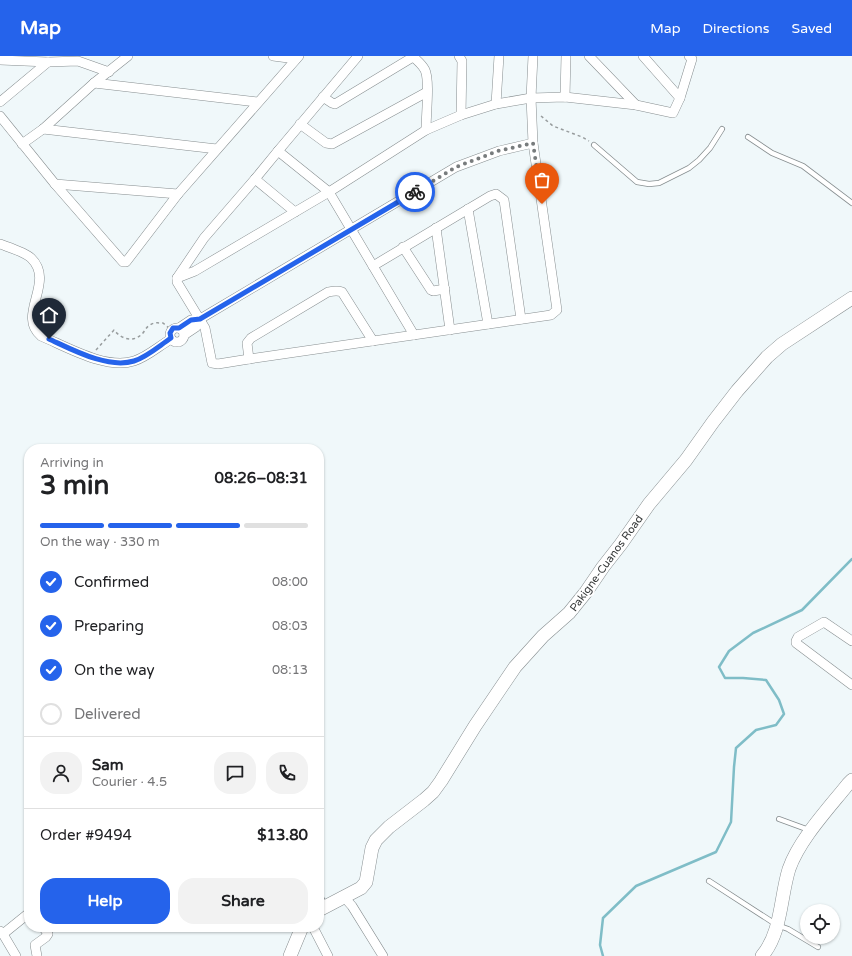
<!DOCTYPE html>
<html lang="en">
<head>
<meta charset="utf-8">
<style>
  body { margin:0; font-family:"Varela Round",sans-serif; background:#f2f2f2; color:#202124; height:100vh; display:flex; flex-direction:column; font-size:15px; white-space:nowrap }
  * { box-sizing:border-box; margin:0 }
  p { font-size:13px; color:#757577 }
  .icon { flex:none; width:22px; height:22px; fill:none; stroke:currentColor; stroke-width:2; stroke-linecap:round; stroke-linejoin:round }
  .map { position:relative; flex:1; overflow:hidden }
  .details { position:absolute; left:24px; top:388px; width:300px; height:488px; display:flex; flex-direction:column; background:#fff; border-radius:16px; box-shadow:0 1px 3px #0004 }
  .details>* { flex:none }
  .tools { position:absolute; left:800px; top:848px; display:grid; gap:8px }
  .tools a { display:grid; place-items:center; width:40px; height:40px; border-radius:50%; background:#fff; box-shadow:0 1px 3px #0004; font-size:20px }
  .pin { position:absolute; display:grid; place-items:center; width:34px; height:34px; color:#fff; margin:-41px -17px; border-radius:50% 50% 50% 0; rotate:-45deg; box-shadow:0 0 4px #0007 }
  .pin .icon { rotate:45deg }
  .courier { position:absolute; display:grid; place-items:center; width:40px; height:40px; margin:-20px; border:3px solid #2563eb; border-radius:50%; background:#fff; color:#222; box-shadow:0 1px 5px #0007 }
  .head em { font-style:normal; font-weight:800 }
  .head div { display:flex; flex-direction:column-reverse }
  .head { display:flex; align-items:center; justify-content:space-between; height:68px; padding:0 16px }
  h1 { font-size:26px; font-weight:800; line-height:30px }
  .bar { display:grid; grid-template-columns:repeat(4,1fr); gap:6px 4px; align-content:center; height:48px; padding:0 16px }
  .bar i { height:5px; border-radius:3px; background:#e0e0e0 }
  .bar .current { background:#2563eb }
  .bar p { grid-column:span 4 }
  .line { display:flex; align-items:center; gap:10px; padding:0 16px; border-top:1px solid #e0e0e0 }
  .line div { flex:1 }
  .round { display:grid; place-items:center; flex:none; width:42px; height:42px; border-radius:16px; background:#f2f2f2 }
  ol { padding:0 16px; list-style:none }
  li { display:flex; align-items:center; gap:12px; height:44px }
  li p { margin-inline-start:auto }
  li .icon { padding:4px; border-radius:50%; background:#2563eb; color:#fff; stroke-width:4 }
  li:last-child { color:#757577 }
  li i { width:22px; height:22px; border:2px solid #e0e0e0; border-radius:50% }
  .cta { display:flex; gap:8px; margin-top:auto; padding:8px 16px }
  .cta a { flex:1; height:46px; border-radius:16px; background:#2563eb; color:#fff; font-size:16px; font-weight:800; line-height:46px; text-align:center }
  .cta a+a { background:#f2f2f2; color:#202124 }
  header { display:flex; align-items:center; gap:24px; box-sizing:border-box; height:56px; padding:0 20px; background:#2563eb; color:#fff }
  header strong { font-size:19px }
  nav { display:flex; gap:22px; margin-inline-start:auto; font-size:14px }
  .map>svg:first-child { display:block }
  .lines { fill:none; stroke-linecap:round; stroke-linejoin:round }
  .stream { stroke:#7fbdc7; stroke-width:2.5 }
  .lane-casing { stroke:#878e90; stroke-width:6 }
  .street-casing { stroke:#878e90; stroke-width:10 }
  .secondary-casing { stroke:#878e90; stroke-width:14 }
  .path { stroke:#989d9e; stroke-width:1.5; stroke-dasharray:3 3; stroke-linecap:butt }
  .lane { stroke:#fff; stroke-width:4.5 }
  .street { stroke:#fff; stroke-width:9 }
  .secondary { stroke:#fff; stroke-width:13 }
  .done { stroke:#787c7d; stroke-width:4; stroke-dasharray:0 7.2 }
  .route { stroke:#2563eb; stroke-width:5 }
  .labels { text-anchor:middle; stroke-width:4; stroke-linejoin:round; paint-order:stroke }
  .street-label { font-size:11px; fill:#373a3a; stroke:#fff }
</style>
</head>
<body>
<header>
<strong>Map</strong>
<nav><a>Map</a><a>Directions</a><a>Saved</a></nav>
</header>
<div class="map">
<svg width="852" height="900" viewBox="0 0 852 900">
  <rect width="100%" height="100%" fill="#f0f8fa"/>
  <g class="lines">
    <polyline class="stream" points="603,900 600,889 603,862 636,830 716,796 731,766 734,711 736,692 756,674 776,669 784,658 779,644 766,624 743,622 725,622 719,611 729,595 753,577 802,554 852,503"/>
    <g class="lane-casing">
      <g id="lane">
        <polyline points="748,81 772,97 803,110 852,147"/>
        <polyline points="594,89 637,126 649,128 659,127 689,112 699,104 710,92 722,73"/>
        <polyline points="779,763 809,774"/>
        <polyline points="709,825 777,869 788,873 818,891"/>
        <polyline points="319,837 325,850"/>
      </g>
    </g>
    <g class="street-casing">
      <g id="street">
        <polyline points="273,0 296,3"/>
        <polyline points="358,0 278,95 255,123 204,182 177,222 177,226 205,272 212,307 218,308 249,303 551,259 557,254 533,87 531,42 533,0"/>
        <path d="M412,0C417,4 422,8 425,14C430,24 426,60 426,74"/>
        <polyline points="459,0 462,5 461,59"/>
        <polyline points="589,0 636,49"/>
        <polyline points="643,0 680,42"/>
        <polyline points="0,4 48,6 78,5 109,16"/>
        <polyline points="94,27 257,46"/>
        <polyline points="323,41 332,47 335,48 413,1"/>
        <polyline points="565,41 566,0"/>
        <polyline points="0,46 48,6"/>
        <polyline points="496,48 499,0"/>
        <polyline points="0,60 55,128 123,206 126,206 178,138 299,0"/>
        <polyline points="300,68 326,87 332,88 427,36"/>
        <polyline points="43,73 217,93"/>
        <polyline points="22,88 43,73 94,27 128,0"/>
        <polyline points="278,95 329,136 414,279"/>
        <polyline points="255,123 295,156"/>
        <polyline points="55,128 178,138"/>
        <polyline points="468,153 488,268"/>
        <polyline points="436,172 450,274"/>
        <path d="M0,188C8,191 25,196 31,202C56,226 16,259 41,280C67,291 106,314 134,305C147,301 159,290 171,283"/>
        <polyline points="403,191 431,234 433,235 445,233"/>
        <polyline points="373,210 490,140 496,138 504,144 521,263"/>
        <polyline points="177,222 195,215 329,136 426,74 461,59 496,48 531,42 565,41 636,49 673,57 680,42 692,3 689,0"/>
        <polyline points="200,263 456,111 499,95 533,87"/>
        <circle cx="177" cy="279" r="7"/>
        <polyline points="179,272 191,264 200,263 196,271 184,279"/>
        <path d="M249,303L247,287L251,282L328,236C333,235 337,234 342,236L373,285"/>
        <polyline points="852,585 824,566 798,581 796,585 796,587 852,629"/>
        <polyline points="344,841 352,850 383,900"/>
        <polyline points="313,871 328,900"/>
        <polyline points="0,875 3,878 29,857"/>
        <polyline points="3,878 16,900"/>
        <polyline points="37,900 35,889 46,881 48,878 43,871"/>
      </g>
    </g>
    <g class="secondary-casing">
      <g id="secondary">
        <polyline points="319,854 361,832 366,826 372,792 376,784 389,771 424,744 433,736 441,725 475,670 515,611 543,580 569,557 586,536 603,511 621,488 649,448 686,404 713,366 737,335 767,301 782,288 852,242"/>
        <polyline points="290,900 302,871"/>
        <path d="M762,900C782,876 780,842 789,813C799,784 828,753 848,728L852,724"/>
      </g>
    </g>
    <g class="path">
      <polyline points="541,60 553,70 582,81 589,85"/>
      <path d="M96,294L114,274C121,283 133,287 142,278C145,275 146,271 150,269C154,266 158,267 163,267L170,273"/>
    </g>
    <use href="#lane" class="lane"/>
    <use href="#street" class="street"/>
    <use href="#secondary" class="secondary"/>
  </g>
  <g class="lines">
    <polyline class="done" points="415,136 456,111 498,95 533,87 542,148"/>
    <path class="route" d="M49,283C73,294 108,313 134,305C147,301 159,290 171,282L170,277L173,272H179L191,264L200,263L415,136"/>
  </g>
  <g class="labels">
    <g class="street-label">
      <text transform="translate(606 507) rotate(-54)" y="4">Pakigne-Cuanos Road</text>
    </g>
  </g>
</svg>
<div class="tools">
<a><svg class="icon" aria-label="locate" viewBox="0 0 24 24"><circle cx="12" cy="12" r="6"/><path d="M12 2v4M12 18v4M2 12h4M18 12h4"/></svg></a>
</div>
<div class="pin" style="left:542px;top:148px;background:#ea580c"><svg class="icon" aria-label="bag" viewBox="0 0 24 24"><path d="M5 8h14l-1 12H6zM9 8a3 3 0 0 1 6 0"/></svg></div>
<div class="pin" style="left:49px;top:283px;background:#1f2937"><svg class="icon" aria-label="home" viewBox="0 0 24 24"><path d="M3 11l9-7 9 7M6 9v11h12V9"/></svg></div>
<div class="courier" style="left:415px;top:136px"><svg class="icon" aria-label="bike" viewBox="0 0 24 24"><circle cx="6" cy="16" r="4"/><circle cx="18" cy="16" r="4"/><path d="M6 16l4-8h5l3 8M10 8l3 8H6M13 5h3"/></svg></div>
<section class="details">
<div class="head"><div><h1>3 min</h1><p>Arriving in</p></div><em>08:26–08:31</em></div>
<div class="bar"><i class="current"></i><i class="current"></i><i class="current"></i><i></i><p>On the way · 330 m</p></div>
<ol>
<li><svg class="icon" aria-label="check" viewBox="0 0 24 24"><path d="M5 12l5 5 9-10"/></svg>Confirmed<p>08:00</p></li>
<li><svg class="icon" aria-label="check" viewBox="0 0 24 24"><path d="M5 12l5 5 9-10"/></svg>Preparing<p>08:03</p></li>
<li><svg class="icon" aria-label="check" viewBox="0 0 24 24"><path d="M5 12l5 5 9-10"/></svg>On the way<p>08:13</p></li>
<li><i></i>Delivered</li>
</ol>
<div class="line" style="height:72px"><a class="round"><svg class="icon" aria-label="person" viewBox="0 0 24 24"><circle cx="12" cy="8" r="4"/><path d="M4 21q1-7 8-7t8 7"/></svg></a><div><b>Sam</b><p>Courier · 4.5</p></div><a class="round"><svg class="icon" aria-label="chat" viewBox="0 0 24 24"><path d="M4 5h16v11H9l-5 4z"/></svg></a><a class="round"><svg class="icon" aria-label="phone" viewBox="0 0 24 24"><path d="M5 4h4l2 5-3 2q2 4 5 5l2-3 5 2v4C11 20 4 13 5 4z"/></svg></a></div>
<div class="line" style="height:52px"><div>Order #9494</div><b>$13.80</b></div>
<div class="cta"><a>Help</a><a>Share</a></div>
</section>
</div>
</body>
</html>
